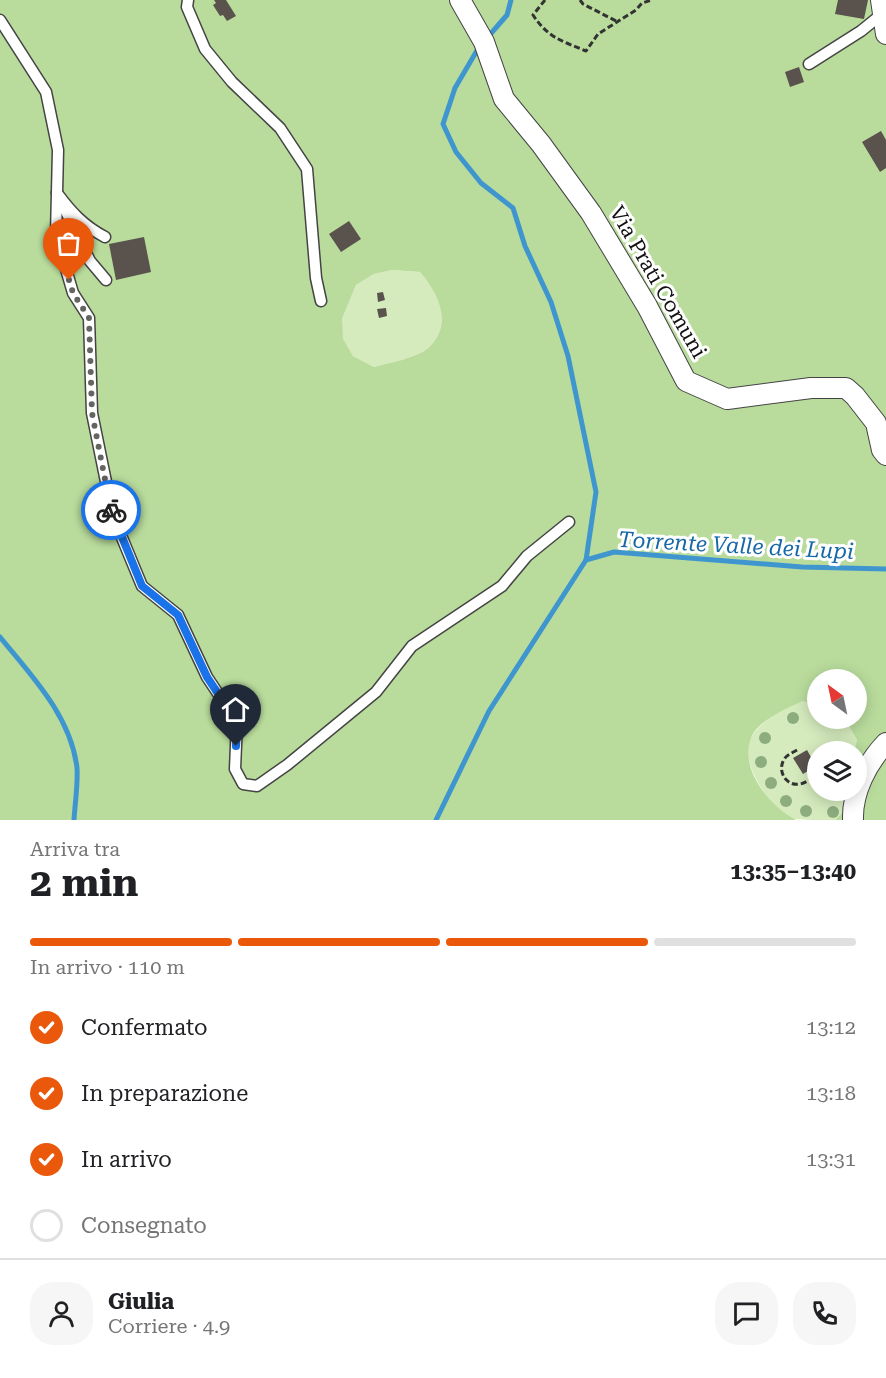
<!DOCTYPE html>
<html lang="it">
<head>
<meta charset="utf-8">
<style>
  body { margin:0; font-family:"Roboto Serif",serif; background:#f6f6f6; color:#202124; height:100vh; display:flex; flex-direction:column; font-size:22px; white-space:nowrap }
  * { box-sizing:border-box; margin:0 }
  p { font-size:20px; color:#757577 }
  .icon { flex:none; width:33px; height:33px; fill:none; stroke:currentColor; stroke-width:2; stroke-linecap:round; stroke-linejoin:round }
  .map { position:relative; height:820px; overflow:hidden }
  .sheet { display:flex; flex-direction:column; background:#fff; flex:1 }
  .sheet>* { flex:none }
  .needle { width:39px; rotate:327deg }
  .tools { position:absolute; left:807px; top:669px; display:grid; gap:12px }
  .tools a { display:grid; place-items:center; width:60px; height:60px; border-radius:50%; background:#fff; box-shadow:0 3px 15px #0003; font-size:30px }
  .pin { position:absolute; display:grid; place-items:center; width:51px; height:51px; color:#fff; margin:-62px -26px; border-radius:50% 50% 50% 0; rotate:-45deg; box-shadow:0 0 6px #0007 }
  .pin .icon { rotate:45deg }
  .courier { position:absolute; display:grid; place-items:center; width:60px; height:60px; margin:-30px; border:4px solid #1a73e8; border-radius:50%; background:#fff; color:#222; box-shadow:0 2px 8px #0007 }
  .head em { font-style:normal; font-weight:700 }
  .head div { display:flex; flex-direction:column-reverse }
  .head { display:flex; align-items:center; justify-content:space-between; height:102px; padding:0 30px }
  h1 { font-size:39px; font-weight:700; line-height:45px }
  .bar { display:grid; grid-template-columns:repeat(4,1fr); gap:9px 6px; align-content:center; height:72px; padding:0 30px }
  .bar i { height:8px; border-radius:4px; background:#e0e0e0 }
  .bar .current { background:#ea580c }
  .bar p { grid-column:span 4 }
  .line { display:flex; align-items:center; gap:15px; padding:0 30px; border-top:2px solid #e0e0e0 }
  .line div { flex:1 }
  .round { display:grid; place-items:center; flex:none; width:63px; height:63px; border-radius:24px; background:#f6f6f6 }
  ol { padding:0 30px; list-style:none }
  li { display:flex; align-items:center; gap:18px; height:66px }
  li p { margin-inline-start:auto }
  li .icon { padding:6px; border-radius:50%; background:#ea580c; color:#fff; stroke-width:4 }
  li:last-child { color:#757577 }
  li i { width:33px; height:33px; border:3px solid #e0e0e0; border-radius:50% }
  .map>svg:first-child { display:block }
  .green { fill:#d5ebbd }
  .forest { fill:#b9dc9c; fill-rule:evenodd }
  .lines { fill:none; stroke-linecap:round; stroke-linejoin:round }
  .stream { stroke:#3f96cf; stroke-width:5 }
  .building { fill:#5a524d }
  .service-casing { stroke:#444; stroke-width:13 }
  .minor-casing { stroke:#444; stroke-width:22 }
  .path { stroke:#333; stroke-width:3; stroke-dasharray:6 3; stroke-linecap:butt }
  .service { stroke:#fff; stroke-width:10 }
  .minor { stroke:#fff; stroke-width:20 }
  .tree { fill:#8dad7f }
  .done { stroke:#646461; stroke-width:6; stroke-dasharray:0 10.8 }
  .route { stroke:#1a73e8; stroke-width:8 }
  .labels { text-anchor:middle; stroke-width:6; stroke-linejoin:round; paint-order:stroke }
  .street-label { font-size:21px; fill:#111; stroke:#fff }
  .water-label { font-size:22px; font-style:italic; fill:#1768a6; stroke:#fff }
</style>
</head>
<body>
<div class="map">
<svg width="886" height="820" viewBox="0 0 886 820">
  <rect width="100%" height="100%" fill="#fffdf5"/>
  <g class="green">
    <path d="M392,270L420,272C439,294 454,326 427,349C415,358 389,363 374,367L353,356L342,339V319L356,285L374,274Z"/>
    <path d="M803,701L817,706L818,718C845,719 843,715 857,740L854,751L818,752V790L845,791L842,813L835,820C822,820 805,820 793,819C770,810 735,758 753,734C766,717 784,710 803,701Z"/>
  </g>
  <path class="forest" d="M0,0H886V820H835L842,813L845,791L856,790V752L854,751L857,740L846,721L842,719L856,718V680H818L817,706L803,701C788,708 757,721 751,738C739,769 770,807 796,820H0ZM392,270L420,272C439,294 454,326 427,349C415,358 389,363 374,367L353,356L343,339L342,319L356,285L374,274Z"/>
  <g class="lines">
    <g class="stream">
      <polyline points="487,38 507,15 511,0"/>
      <polyline points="586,560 614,552 802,567 886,569"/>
      <path d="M0,637C31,675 71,716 77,768C78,785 75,803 74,820"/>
      <polyline points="436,820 489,711 586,560 596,492 568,356 551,302 525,246 513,208 481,183 456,152 443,124 455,88 479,47"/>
    </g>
  </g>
  <g class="building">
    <polygon points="214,0 226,0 236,16 227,21 223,15 220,16 213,5 216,3"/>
    <polygon points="838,0 868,0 864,19 835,14"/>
    <polygon points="799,67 804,82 790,87 785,72"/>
    <polygon points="881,131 886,140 886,168 880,172 862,142"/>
    <polygon points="349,221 361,239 341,252 329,234"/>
    <polygon points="144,237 151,272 116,280 109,244"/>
    <polygon points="383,292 385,300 378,302 377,293"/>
    <polygon points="386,308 387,316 379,318 377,309"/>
    <polygon points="807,750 816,766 803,774 793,758"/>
  </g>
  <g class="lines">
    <g class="service-casing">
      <g id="service">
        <polyline points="188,0 187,7 205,49 232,82 280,128 307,169 316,278 321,301"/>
        <polyline points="0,20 46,92 58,150 56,235 73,293 89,318 92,413 113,516 142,586 178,615 207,677 237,722 235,769 243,784 257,786 287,765 376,692 412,646 502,586 527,556 569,522"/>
        <polyline points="809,64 861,31 882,14"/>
        <path d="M105,237C84,226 71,212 57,193L90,261L106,280"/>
      </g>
    </g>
    <g class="minor-casing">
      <g id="minor">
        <polyline points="460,0 484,42 504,99 541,144 591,213 647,306 686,381 727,399 811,388 846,388 855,396 876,423 882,450 886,455"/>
        <polyline points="881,0 886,34"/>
        <path d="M853,820C852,792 867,763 886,743"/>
      </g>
    </g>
    <g class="path">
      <path d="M545,0L533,15C548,38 562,41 586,51L598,34L636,10L642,3L652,0"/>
      <polyline points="580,0 583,4 618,22"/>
      <path d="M797,750C792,753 787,755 785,758C776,770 786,787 800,784C806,783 812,778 818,775"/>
    </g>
    <use href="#service" class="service"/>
    <use href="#minor" class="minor"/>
  </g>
  <g class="tree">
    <circle cx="793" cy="718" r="6"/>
    <circle cx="765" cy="738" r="6"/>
    <circle cx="761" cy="762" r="6"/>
    <circle cx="771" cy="783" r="6"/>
    <circle cx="786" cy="801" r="6"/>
    <circle cx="806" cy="811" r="6"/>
    <circle cx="833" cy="812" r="6"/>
  </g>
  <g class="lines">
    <polyline class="done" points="69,280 73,293 89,318 92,413 111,510"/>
    <polyline class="route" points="111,510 142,586 178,615 207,677 237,722 236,746"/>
  </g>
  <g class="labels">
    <g class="street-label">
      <text transform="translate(658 282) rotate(60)" y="7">Via Prati Comuni</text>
    </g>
    <g class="water-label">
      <text transform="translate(736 545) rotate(3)" y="8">Torrente Valle dei Lupi</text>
    </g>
  </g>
</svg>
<div class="tools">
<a><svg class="needle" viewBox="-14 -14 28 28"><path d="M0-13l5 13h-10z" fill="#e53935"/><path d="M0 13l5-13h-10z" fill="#757577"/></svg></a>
<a><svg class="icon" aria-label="layers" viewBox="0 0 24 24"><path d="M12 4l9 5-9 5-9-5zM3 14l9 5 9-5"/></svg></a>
</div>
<div class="pin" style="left:69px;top:280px;background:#ea580c"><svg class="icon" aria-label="bag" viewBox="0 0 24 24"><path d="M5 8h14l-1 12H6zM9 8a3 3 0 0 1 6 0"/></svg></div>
<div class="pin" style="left:236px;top:746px;background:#1f2937"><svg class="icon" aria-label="home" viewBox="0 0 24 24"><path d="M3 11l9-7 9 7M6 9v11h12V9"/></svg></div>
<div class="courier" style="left:111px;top:510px"><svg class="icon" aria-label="bike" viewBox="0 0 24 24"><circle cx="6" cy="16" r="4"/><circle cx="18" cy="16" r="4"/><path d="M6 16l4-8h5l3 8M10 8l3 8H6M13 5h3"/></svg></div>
</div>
<section class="sheet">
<div class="head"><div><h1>2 min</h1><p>Arriva tra</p></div><em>13:35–13:40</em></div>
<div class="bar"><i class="current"></i><i class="current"></i><i class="current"></i><i></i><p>In arrivo · 110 m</p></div>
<ol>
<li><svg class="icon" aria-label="check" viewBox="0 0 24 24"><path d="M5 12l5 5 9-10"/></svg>Confermato<p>13:12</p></li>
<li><svg class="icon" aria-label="check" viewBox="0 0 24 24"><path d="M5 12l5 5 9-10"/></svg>In preparazione<p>13:18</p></li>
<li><svg class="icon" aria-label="check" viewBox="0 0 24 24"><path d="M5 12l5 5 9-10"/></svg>In arrivo<p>13:31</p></li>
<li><i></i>Consegnato</li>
</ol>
<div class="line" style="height:108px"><a class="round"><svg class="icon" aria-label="person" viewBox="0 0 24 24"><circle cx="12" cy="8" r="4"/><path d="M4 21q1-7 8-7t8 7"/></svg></a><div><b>Giulia</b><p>Corriere · 4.9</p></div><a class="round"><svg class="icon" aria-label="chat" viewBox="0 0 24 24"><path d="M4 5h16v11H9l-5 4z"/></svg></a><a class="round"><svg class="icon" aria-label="phone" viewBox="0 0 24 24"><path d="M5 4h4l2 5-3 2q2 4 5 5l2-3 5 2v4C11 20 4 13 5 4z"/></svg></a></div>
</section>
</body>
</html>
